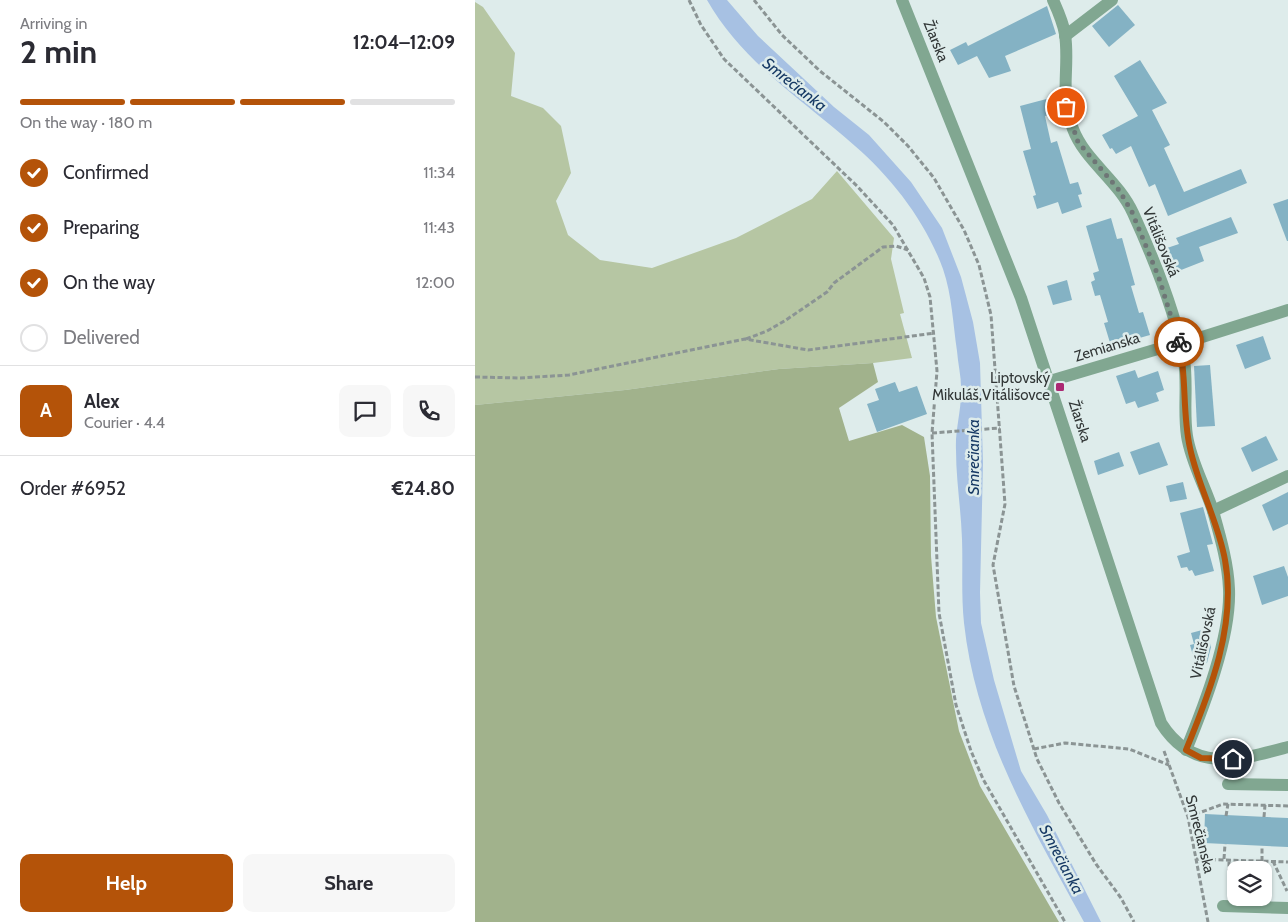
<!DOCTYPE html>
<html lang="en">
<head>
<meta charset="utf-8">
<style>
  body { margin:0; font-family:Cabin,sans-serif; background:#f7f7f7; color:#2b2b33; height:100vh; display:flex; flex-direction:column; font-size:19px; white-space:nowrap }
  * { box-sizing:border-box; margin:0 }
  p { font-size:16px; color:#7c7c81 }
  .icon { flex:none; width:28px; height:28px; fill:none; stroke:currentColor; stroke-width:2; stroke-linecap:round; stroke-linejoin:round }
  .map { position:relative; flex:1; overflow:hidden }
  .drawer { display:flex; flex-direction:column; background:#fff; width:475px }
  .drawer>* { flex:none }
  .controls { position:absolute; left:752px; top:861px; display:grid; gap:10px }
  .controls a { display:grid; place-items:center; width:45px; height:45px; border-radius:10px; background:#fff; box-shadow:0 1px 4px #0004; font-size:25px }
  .pin { position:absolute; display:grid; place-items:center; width:42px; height:42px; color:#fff; margin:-21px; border:2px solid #fff; border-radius:50%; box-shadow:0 1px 5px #0007 }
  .courier { position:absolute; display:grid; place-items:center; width:50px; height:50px; margin:-25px; border:4px solid #b45309; border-radius:50%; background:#fff; color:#222; box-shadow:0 1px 6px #0007 }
  .overview em { font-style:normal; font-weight:700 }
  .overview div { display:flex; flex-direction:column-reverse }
  .overview { display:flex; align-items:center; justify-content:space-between; height:85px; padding:0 20px }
  h1 { font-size:32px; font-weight:700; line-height:38px }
  .bar { display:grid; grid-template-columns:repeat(4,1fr); gap:8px 5px; align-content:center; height:60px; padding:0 20px }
  .bar i { height:6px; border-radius:4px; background:#e1e1e2 }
  .bar .active { background:#b45309 }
  .bar p { grid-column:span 4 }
  .line { display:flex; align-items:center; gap:12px; padding:0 20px; border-top:1px solid #e1e1e2 }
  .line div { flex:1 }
  .round { display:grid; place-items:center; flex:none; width:52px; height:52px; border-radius:10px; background:#f7f7f7 }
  ol { padding:0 20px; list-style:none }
  li { display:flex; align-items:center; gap:15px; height:55px }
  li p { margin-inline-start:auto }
  li .icon { padding:5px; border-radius:50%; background:#b45309; color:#fff; stroke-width:4 }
  li:last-child { color:#7c7c81 }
  li i { width:28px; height:28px; border:2px solid #e1e1e2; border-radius:50% }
  .action { display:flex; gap:10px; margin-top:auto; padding:10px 20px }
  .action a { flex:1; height:58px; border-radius:10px; background:#b45309; color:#fff; font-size:20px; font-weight:700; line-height:58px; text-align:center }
  .action a+a { background:#f7f7f7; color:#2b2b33 }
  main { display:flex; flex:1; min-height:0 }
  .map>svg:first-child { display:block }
  .green { fill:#b6c6a3 }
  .forest { fill:#a1b28c }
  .water { fill:#a7c1e3 }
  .building { fill:#84b2c4 }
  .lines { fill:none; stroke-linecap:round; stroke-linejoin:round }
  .path { stroke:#8b9494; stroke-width:3; stroke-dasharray:5 2.5; stroke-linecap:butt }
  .minor { stroke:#81a791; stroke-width:12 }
  .tertiary { stroke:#81a791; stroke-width:12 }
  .done { stroke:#6e7676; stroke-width:5; stroke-dasharray:0 9 }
  .route { stroke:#b45309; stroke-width:6 }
  .poi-dot { fill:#ab2872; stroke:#deeceb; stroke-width:2 }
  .labels { text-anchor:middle; stroke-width:5; stroke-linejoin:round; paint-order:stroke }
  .street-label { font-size:15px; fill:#323737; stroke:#deeceb }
  .poi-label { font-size:15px; fill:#323737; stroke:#deeceb; text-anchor:end }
  .water-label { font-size:16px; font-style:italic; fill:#163964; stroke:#deeceb }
</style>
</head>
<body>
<main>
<section class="drawer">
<div class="overview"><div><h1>2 min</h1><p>Arriving in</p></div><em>12:04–12:09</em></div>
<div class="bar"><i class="active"></i><i class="active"></i><i class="active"></i><i></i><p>On the way · 180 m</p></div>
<ol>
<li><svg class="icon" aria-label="check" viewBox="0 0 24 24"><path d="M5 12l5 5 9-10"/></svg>Confirmed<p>11:34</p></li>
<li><svg class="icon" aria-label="check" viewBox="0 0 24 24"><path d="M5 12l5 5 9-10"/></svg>Preparing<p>11:43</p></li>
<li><svg class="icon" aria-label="check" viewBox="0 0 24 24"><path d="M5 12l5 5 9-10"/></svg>On the way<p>12:00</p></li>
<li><i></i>Delivered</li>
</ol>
<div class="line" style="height:90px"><b class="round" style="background:#b45309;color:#fff">A</b><div><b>Alex</b><p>Courier · 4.4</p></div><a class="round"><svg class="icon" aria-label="chat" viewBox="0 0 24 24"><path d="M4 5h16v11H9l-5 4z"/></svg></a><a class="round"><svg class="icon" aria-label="phone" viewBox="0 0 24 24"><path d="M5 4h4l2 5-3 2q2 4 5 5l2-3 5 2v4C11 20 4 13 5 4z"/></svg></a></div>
<div class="line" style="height:65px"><div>Order #6952</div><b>€24.80</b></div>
<div class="action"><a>Help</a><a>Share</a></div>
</section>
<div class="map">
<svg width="813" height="922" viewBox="0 0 813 922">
  <rect width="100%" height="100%" fill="#deeceb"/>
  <polygon class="green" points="0,2 8,7 40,53 36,96 68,108 86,126 96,173 81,201 93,235 125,260 177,268 261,238 337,199 362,171 419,238 416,259 429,313 425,314 437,358 398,363 304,369 150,390 0,405"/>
  <polygon class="forest" points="398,363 403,382 364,408 374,441 427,425 449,437 455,476 456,556 461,617 484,731 505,786 584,922 0,922 0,405 150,390 304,369"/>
  <path class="water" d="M232,0H252L283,36L359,107L394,135L436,182L467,228L486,277L498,322L505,363L508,463L505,593L506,623L519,680L546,771L572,815L626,922H609C557,827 501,733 489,623C486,595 488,567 487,539C486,509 481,480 481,450C480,431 486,412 486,393C487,379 483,365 482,351C478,324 477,295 468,269C451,222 417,178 380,146C328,100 267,62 232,0Z"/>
  <g class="building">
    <polygon points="643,5 660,25 634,47 617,26"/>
    <polygon points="572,6 581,34 530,56 536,71 514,78 502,56 483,65 475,50 491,42 493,46"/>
    <polygon points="665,60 692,103 677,110 695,145 689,148 709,192 766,169 772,183 693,216 680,184 674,187 656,146 641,154 637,148 635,149 627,135 663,116 639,76"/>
    <polygon points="579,97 583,113 570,116 576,143 582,141 595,184 603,182 607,194 603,195 607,207 587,214 583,202 562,209 558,196 561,195 548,151 556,149 545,106"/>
    <polygon points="813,199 813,241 812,241 798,204"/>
    <polygon points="756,217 763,233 724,247 729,261 701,272 692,248 704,244 701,238"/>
    <polygon points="636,218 642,239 647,238 660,285 656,286 664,313 668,312 675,335 636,346 629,323 633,322 625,295 620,296 616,282 620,280 618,273 624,271 611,226"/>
    <polygon points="592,280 597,300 578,305 572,286"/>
    <polygon points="788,336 796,359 770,369 761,345"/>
    <polygon points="735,365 740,426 722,427 719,366"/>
    <polygon points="660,370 663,378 683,371 689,390 681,393 684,401 663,408 660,401 651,404 641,376"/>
    <polygon points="420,382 424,392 442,386 452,414 402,432 392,404 404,400 400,389"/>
    <polygon points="791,436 803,460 777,472 766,448"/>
    <polygon points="684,442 693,465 664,475 655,452"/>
    <polygon points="644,452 649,466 623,475 619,461"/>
    <polygon points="708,482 712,499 695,502 691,486"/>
    <polygon points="813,492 813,524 798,531 787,505"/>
    <polygon points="728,507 738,544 732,545 739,571 720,576 717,570 714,571 712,567 706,568 702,556 715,552 705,513"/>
    <polygon points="809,566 813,577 813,596 787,605 778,576"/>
    <polygon points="731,629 736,647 732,663 721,666 715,645 719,644 716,633"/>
    <polygon points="730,814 813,818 813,847 729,843"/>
  </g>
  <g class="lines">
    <g class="path">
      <polyline points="214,0 226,25 249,59 382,186 418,225 449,278 455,297 462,371 457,433 464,613 481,705 496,751 508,779 590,922"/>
      <polyline points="279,0 307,35 345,71 409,122 433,146 459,178 489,230 504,265 516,315 530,504 518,565 539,686 562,759 584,803 621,864 646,898 659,922"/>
      <polyline points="271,339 292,331 311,320 352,292 359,283 408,247 421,246 433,250"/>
      <polyline points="0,377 45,378 94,375 270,339 333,350 460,333"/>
      <polyline points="457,433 525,428"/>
      <polyline points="559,749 590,743 654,749 694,765"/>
      <polyline points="689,751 713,817 733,922"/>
      <polyline points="751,816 753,804"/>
      <polyline points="713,817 748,804 813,806"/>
      <polyline points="789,817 790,805"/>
      <polyline points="721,859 813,862"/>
      <polyline points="749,859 750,844"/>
      <polyline points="787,861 787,846"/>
      <polyline points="798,861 812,891"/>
      <polyline points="754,889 754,859"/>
    </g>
    <g class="minor">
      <path d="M578,0C583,11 588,22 590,34C595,68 584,93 598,129C610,161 643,180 658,213C678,257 701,312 709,360C713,385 708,411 712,436C716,462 730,486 738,511C745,536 753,563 754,589C756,637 729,706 711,750"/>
      <polyline points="590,36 637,0"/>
      <polyline points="575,381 686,348 705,344 813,310"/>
      <polyline points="738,511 813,476"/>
      <polyline points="753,784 813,785"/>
      <polyline points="748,906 813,908"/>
    </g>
    <path class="tertiary" d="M427,0L546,298L686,723C718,774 764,760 813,747"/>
  </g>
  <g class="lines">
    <polyline class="done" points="591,107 603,142 644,190 657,212 684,278 704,342"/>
    <path class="route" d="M704,342C712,377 707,413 715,448C723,486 743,521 750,560C762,624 735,692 711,750L726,758L758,759"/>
  </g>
  <rect class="poi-dot" x="580" y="382" width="10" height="10" rx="2.5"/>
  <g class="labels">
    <g class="street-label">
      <text transform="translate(461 41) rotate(68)" y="5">Žiarska</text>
      <text transform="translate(686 242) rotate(68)" y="5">Vitálišovská</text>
      <text transform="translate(632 347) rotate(-17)" y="5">Zemianska</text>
      <text transform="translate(605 421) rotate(72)" y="5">Žiarska</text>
      <text transform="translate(728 643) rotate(-78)" y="5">Vitálišovská</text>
      <text transform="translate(725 834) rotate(76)" y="5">Smrečianska</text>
    </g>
    <g class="poi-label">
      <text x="575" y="383">Liptovský<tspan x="575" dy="17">Mikuláš,Vitálišovce</tspan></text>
    </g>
    <g class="water-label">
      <text transform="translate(320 84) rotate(38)" y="6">Smrečianka</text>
      <text transform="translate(498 457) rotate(-90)" y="6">Smrečianka</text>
      <text transform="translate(587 859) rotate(62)" y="6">Smrečianka</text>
    </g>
  </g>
</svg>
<div class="controls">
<a><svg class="icon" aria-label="layers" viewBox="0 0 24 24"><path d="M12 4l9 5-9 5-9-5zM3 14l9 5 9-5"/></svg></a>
</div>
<div class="pin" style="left:591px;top:107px;background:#ea580c"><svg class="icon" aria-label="bag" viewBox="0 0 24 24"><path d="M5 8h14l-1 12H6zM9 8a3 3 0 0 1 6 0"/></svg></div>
<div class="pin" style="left:758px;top:759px;background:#1f2937"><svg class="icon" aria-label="home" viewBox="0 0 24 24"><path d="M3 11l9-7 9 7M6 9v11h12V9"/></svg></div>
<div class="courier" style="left:704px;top:342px"><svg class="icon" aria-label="bike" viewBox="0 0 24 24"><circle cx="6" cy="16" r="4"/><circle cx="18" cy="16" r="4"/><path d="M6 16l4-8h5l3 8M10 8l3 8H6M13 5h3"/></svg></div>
</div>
</main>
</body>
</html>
